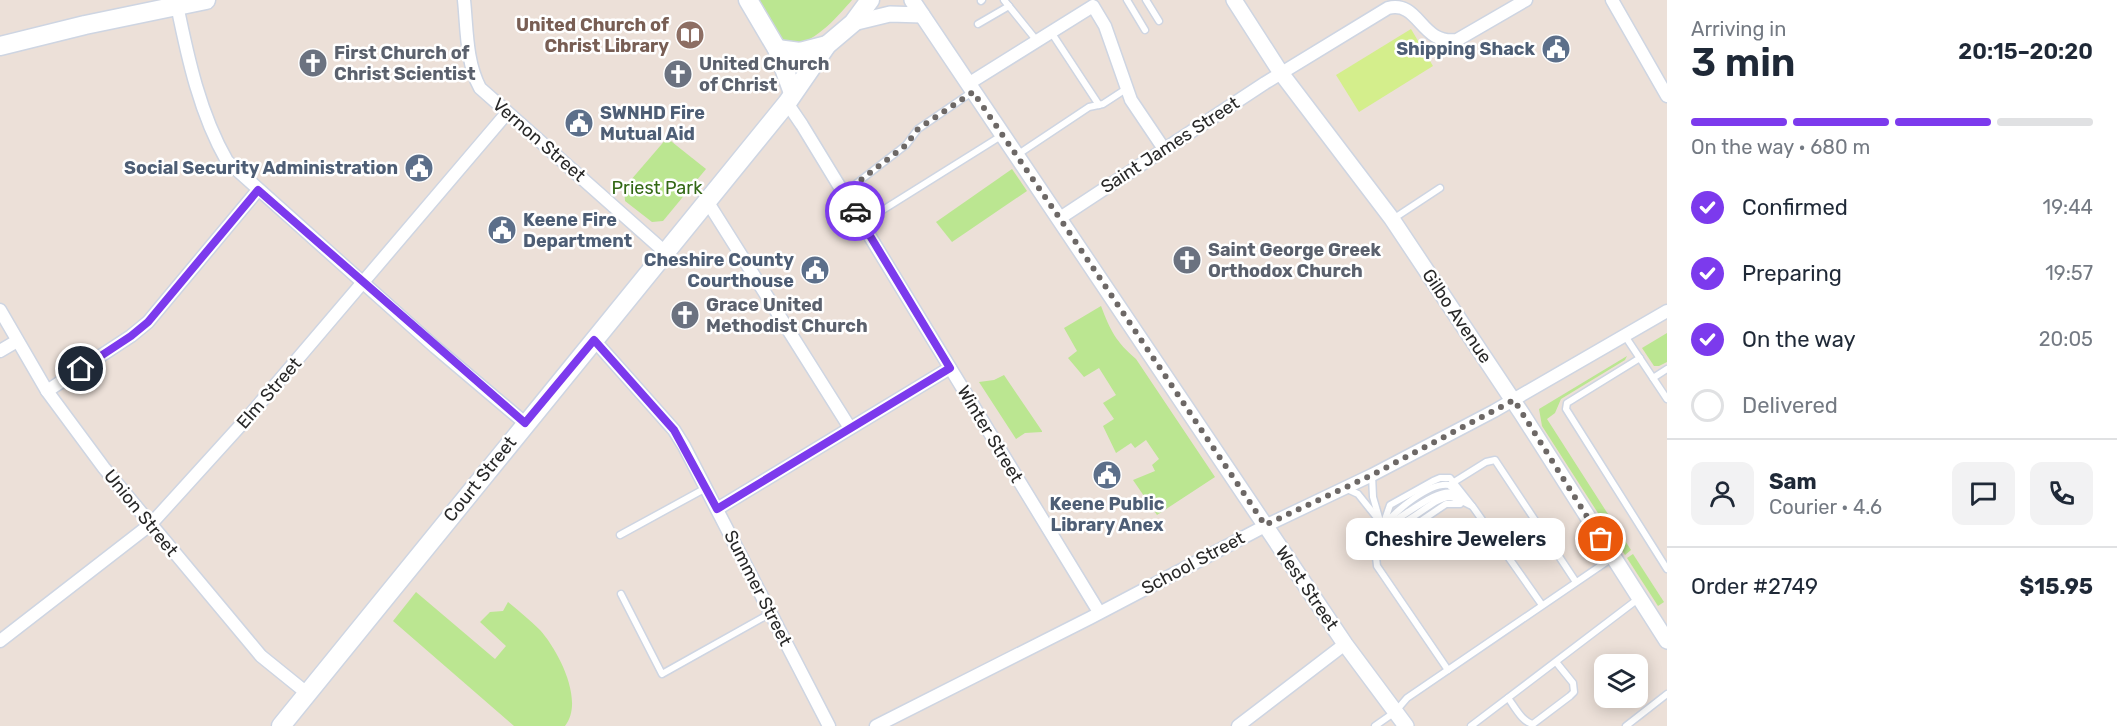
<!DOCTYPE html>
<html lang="en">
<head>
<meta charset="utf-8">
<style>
  body { margin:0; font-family:Rubik,sans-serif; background:#f2f2f3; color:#1f2937; height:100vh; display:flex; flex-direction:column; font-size:22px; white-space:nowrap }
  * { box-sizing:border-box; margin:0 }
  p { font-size:20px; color:#747a83 }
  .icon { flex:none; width:33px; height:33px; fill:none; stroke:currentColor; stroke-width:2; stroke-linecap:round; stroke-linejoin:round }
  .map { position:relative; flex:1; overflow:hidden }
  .drawer { display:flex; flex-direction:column; background:#fff; width:450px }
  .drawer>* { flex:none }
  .tools { position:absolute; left:1594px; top:654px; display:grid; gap:12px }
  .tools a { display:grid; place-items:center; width:54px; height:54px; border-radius:12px; background:#fff; box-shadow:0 3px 15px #0003; font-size:30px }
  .pin { position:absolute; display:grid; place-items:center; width:51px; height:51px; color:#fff; margin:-26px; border:3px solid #fff; border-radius:50%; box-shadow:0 2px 6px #0007 }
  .courier { position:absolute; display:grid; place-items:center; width:60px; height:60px; margin:-30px; border:4px solid #7c3aed; border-radius:50%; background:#fff; color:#222; box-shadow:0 2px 8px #0007 }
  .bubble { position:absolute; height:42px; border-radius:12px; background:#fff; box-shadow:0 3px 15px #0003; font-size:20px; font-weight:600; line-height:42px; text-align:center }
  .overview em { font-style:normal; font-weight:600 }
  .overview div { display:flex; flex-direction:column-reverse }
  .overview { display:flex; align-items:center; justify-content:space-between; height:102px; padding:0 24px }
  h1 { font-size:39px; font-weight:600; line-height:45px }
  .bar { display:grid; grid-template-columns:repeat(4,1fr); gap:9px 6px; align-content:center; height:72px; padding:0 24px }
  .bar i { height:8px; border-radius:4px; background:#e0e1e3 }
  .bar .selected { background:#7c3aed }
  .bar p { grid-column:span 4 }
  .line { display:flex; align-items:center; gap:15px; padding:0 24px; border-top:2px solid #e0e1e3 }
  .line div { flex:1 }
  .round { display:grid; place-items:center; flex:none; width:63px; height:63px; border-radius:12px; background:#f2f2f3 }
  ol { padding:0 24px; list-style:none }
  li { display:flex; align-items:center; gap:18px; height:66px }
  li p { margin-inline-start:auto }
  li .icon { padding:6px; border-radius:50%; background:#7c3aed; color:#fff; stroke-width:4 }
  li:last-child { color:#747a83 }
  li i { width:33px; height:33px; border:3px solid #e0e1e3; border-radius:50% }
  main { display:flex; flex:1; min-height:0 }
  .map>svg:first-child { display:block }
  .green { fill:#bbe691 }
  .pitch { fill:#d4ee8c }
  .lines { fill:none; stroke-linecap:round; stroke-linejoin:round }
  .service-casing { stroke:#ced5e2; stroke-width:9 }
  .minor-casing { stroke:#ced5e2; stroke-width:15 }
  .tertiary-casing { stroke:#ced5e2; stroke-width:18 }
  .secondary-casing { stroke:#ced5e2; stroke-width:21 }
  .service { stroke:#fff; stroke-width:6 }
  .minor { stroke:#fff; stroke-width:12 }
  .tertiary { stroke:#fff; stroke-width:15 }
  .secondary { stroke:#fff; stroke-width:18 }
  .done { stroke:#6d6866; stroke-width:6; stroke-dasharray:0 10.8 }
  .route { stroke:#7c3aed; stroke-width:8 }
  .labels { text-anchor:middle; stroke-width:5; stroke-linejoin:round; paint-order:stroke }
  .education-label { font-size:18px; font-weight:bold; fill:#785e54; stroke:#fff; text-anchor:end }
  .service-label { font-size:18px; font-weight:bold; fill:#4e5e75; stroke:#fff; text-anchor:end }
  .worship-label { font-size:18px; font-weight:bold; fill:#5b616d; stroke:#fff; text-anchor:start }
  .street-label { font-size:18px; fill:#282828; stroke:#fff }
  .park-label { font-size:18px; fill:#336815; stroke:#fff }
</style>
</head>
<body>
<main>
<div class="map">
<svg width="1667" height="726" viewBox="0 0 1667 726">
  <rect width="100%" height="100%" fill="#ece0d8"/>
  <g class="green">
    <path d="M759,0H852C838,16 803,59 778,38C775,35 773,30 771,26C766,18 761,9 759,0Z"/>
    <polygon points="667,138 706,169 663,221 652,222 625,201 624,188"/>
    <polygon points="1012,169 1027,191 952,242 936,222"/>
    <path d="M1101,306C1110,330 1116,342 1136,359L1215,477L1157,515L1133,480L1155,471L1152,465L1159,459L1146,440L1135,448L1131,443L1116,453L1103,426L1114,419L1103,403L1116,395L1099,368L1084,377L1068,358L1077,351L1064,328Z"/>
    <polygon points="1667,333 1667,362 1659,366 1654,366 1642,348"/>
    <polygon points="1627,356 1625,360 1561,399 1555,413 1547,419 1631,550 1625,555 1542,426 1539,409"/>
    <polygon points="1004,375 1042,431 1042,432 1025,433 1016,439 979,382 994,380"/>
    <polygon points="1633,554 1664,602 1658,606 1627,558"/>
    <path d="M416,592L495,659L506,646L480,622L490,612L503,611L508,602C519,611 530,620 540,630C558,650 585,701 565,726H514L393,621Z"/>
  </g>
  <polygon class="pitch" points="1411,29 1433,66 1359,112 1336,75"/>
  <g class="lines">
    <g class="service-casing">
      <g id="service">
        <polyline points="1004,0 1037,41"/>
        <polyline points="1127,0 1145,30"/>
        <polyline points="1146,0 1159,21"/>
        <polyline points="981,1 982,0"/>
        <polyline points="978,24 1009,6"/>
        <polyline points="1051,32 1099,105"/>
        <polyline points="1017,155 1089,107 1103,104 1126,89"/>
        <polyline points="844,193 906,145 918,129 972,92"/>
        <polyline points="1393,219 1440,188"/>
        <polyline points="862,223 1001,136"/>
        <polyline points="1625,336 1667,399"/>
        <polyline points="1640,358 1567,403 1566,409 1667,569"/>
        <polyline points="1653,378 1667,369"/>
        <polyline points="1372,475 1373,497 1382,528 1383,533 1376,557 1377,566 1448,670"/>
        <polyline points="1454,482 1486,462 1495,460 1576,582"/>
        <polyline points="1345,488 1358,494 1378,519"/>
        <path d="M1384,525C1396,511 1429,482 1449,485L1463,498"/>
        <path d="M1385,526C1402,519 1439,485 1455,494"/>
        <path d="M1390,527C1412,524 1433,497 1450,497C1457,498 1465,503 1472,506"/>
        <polyline points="1382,528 1390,505 1433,481 1440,478 1450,478 1473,507 1542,605"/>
        <polyline points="1392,529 1406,531 1446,504 1460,504"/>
        <polyline points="620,535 706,488"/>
        <polyline points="621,594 662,674 771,613"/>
        <path d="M1508,698C1515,707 1522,722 1533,724L1570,696L1574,692L1573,683L1556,662"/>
        <polyline points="1375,726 1395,712 1407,698 1612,558"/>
        <polyline points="1471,726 1638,599"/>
        <polyline points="1626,726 1667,694"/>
      </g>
    </g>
    <g class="minor-casing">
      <g id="minor">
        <path d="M464,0C467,29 466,62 480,88L665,252"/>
        <polyline points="1612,0 1667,96"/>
        <path d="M177,5C188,59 200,114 227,161L435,347L525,423"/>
        <polyline points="968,84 1093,6 1105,26 1131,100 1164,149"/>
        <polyline points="787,103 802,125 1099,612"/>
        <polyline points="707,201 850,428"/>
        <path d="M1060,218L1265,83L1388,8C1420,0 1420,45 1457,40L1526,0"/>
        <polyline points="0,310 47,391 104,468 261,656 308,694"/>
        <polyline points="594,340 674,430 684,446 829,726"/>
        <polyline points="0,351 17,341"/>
        <polyline points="47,391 131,336 148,322 258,190"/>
        <polyline points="717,509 950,368"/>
        <polyline points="0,641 151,524 249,416 507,113"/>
        <polyline points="876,726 1090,618 1265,526 1372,475 1494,411 1667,311"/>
        <polyline points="1238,726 1345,644"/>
      </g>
    </g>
    <g class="tertiary-casing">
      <g id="tertiary">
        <polyline points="912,0 1345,644 1406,726"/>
        <polyline points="1234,0 1281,73 1392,219 1522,414 1667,641"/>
        <polyline points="853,23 890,14 922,15"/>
      </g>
    </g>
    <g class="secondary-casing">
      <g id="secondary">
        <polyline points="748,0 777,49 793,93"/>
        <polyline points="0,46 85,25 206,0"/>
        <polyline points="777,49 800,52 827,45"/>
        <polyline points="281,726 787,103 827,45 853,23 870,0"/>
      </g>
    </g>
    <use href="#service" class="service"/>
    <use href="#minor" class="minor"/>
    <use href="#tertiary" class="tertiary"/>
    <use href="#secondary" class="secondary"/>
  </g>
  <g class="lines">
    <polyline class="done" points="855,211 844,193 906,145 918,129 973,92 1067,229 1265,525 1372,475 1514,400 1601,539"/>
    <polyline class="route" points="81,369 131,336 148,322 258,190 525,423 594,340 674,430 717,509 950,368 855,211"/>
  </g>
  <defs>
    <g id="library-disc" transform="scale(1.5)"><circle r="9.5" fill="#8d6e63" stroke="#fff"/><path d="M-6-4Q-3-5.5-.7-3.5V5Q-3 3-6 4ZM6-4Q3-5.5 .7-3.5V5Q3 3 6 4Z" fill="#fff"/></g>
    <g id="civic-disc" transform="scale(1.5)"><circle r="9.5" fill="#5c6f8a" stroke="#fff"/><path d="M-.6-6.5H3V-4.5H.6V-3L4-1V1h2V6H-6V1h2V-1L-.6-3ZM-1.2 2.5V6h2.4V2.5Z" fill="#fff"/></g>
    <g id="church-disc" transform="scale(1.5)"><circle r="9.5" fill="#6b7280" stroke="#fff"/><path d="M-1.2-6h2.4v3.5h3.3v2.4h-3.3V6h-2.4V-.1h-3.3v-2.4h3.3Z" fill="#fff"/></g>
  </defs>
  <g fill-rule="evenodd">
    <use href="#library-disc" x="690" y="35"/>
    <use href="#civic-disc" x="1556" y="49"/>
    <use href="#church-disc" x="313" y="63"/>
    <use href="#church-disc" x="678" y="74"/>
    <use href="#civic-disc" x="579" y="123"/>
    <use href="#civic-disc" x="419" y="168"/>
    <use href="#civic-disc" x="502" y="230"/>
    <use href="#church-disc" x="1187" y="260"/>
    <use href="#civic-disc" x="815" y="270"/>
    <use href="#church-disc" x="685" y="315"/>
    <use href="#civic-disc" x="1107" y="475"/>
  </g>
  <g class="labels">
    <g class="education-label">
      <text x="669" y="31">United Church of<tspan x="669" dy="21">Christ Library</tspan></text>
    </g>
    <g class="service-label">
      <text x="1535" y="55">Shipping Shack</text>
      <text x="600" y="119" text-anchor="start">SWNHD Fire<tspan x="600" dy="21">Mutual Aid</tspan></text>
      <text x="398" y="174">Social Security Administration</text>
      <text x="523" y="226" text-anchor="start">Keene Fire<tspan x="523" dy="21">Department</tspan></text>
      <text x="794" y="266">Cheshire County<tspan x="794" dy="21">Courthouse</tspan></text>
      <text x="1107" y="510" text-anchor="middle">Keene Public<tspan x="1107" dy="21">Library Anex</tspan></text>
    </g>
    <g class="worship-label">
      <text x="334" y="59">First Church of<tspan x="334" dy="21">Christ Scientist</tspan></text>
      <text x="699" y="70">United Church<tspan x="699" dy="21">of Christ</tspan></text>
      <text x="1208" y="256">Saint George Greek<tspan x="1208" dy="21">Orthodox Church</tspan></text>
      <text x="706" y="311">Grace United<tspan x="706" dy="21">Methodist Church</tspan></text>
    </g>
    <g class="street-label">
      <text transform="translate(539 140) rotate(41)" y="6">Vernon Street</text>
      <text transform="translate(1170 145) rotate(-33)" y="6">Saint James Street</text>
      <text transform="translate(1457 316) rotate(56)" y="6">Gilbo Avenue</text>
      <text transform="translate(269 393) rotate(-49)" y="6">Elm Street</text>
      <text transform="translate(990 434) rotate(59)" y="6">Winter Street</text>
      <text transform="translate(480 479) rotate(-51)" y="6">Court Street</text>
      <text transform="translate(141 513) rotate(51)" y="6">Union Street</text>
      <text transform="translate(1193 563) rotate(-28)" y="6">School Street</text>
      <text transform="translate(758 588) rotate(63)" y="6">Summer Street</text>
      <text transform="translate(1307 588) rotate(56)" y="6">West Street</text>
    </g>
    <g class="park-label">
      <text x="657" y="194">Priest Park</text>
    </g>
  </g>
</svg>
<div class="tools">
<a><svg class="icon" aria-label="layers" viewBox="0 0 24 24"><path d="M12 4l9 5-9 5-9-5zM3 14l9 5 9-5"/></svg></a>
</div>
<div class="pin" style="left:1601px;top:539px;background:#ea580c"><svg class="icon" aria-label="bag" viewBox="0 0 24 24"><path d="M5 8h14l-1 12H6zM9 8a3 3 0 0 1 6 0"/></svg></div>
<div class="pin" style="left:81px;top:369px;background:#1f2937"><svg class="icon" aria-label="home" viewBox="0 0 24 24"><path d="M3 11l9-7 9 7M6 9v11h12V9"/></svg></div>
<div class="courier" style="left:855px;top:211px"><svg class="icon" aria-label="car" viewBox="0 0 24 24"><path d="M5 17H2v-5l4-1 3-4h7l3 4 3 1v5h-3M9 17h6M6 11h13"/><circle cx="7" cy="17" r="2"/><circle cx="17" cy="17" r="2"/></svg></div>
<div class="bubble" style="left:1346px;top:518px;width:219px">Cheshire Jewelers</div>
</div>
<section class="drawer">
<div class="overview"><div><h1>3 min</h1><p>Arriving in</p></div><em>20:15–20:20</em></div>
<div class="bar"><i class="selected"></i><i class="selected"></i><i class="selected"></i><i></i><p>On the way · 680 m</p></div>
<ol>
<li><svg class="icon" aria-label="check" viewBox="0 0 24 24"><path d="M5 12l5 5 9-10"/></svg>Confirmed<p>19:44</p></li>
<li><svg class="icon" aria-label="check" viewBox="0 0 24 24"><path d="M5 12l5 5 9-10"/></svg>Preparing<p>19:57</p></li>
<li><svg class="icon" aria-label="check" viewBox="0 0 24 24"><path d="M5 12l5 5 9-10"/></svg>On the way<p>20:05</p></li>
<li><i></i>Delivered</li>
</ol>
<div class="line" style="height:108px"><a class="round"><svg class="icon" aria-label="person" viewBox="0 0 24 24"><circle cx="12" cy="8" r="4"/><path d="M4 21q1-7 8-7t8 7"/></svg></a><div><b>Sam</b><p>Courier · 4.6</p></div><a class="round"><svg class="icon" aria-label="chat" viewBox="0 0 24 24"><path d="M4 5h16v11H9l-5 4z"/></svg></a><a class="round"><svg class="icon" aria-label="phone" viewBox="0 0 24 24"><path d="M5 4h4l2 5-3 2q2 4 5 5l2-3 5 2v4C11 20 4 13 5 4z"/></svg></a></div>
<div class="line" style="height:78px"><div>Order #2749</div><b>$15.95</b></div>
</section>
</main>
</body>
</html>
